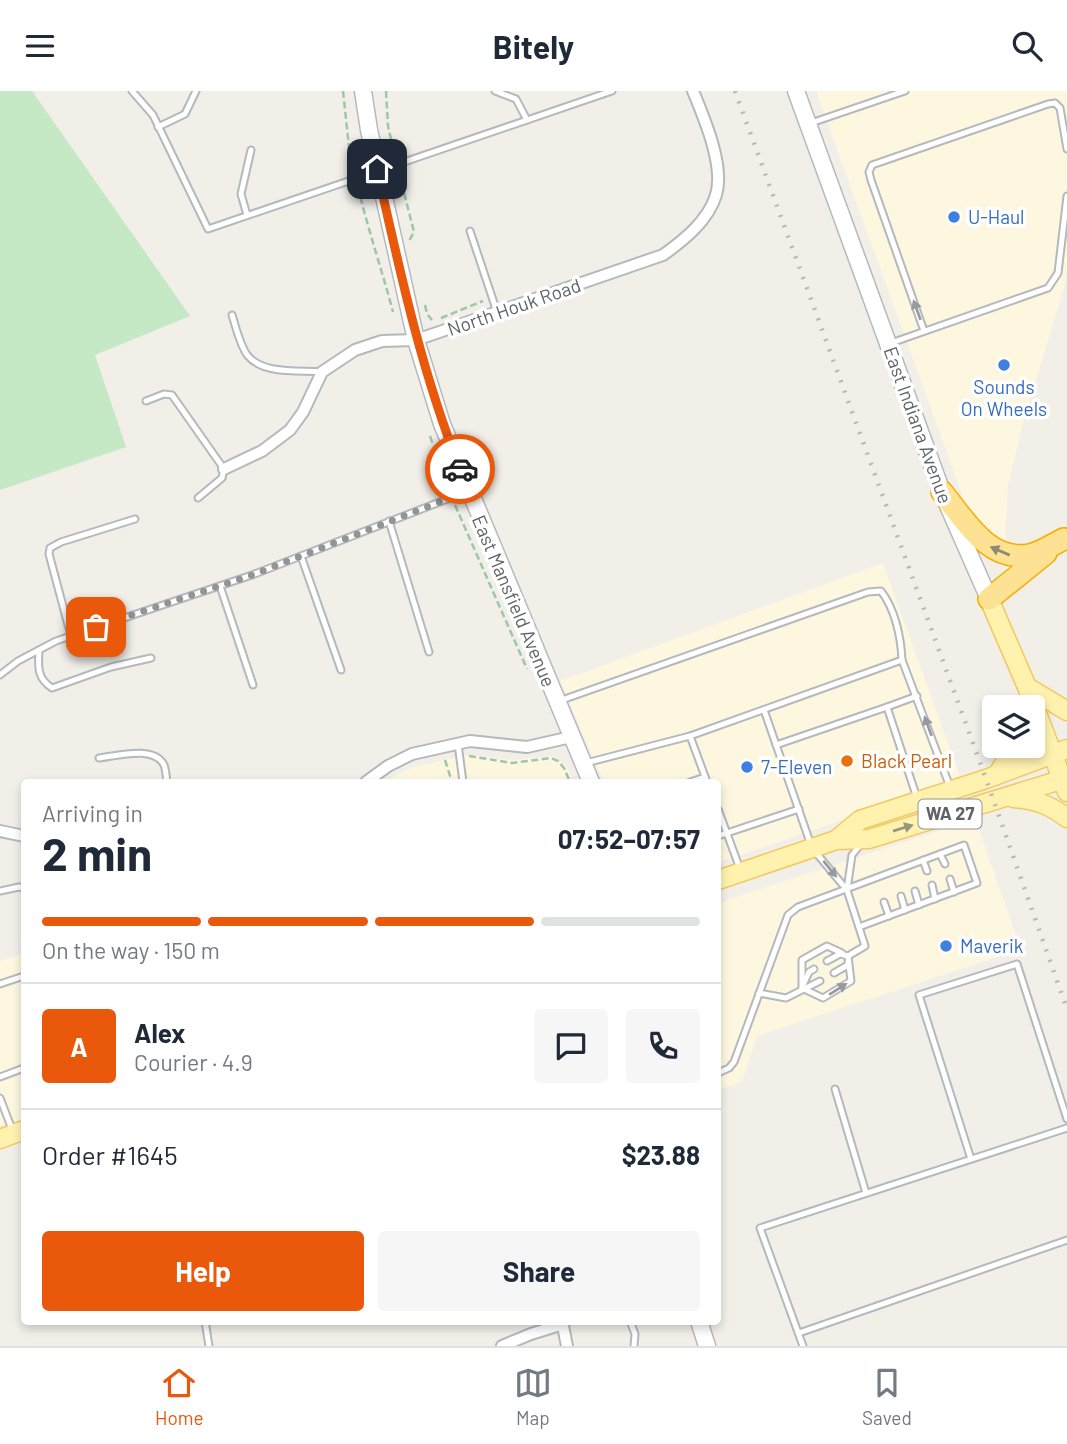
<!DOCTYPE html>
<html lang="en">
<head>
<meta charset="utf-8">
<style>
  body { margin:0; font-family:Barlow,sans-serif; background:#f6f6f7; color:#1f2937; height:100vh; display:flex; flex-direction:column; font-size:26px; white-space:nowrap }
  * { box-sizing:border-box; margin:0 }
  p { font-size:23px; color:#747a83 }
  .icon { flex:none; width:38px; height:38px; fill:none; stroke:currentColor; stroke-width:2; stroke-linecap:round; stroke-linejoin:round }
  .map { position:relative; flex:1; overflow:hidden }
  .details { position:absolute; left:21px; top:688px; width:700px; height:546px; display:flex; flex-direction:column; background:#fff; border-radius:7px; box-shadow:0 4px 10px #0003 }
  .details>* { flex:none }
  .fabs { position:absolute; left:982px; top:604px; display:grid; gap:14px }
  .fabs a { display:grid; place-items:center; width:63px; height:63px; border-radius:7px; background:#fff; box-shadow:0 4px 10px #0003; font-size:35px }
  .pin { position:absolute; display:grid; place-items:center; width:60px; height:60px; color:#fff; margin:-30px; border-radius:14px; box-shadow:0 4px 10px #0006 }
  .courier { position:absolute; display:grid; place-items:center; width:70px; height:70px; margin:-35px; border:5px solid #ea580c; border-radius:50%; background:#fff; color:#222; box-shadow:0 2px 9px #0007 }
  .summary em { font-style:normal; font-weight:700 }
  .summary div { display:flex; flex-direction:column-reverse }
  .summary { display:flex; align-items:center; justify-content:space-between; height:119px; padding:0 21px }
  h1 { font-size:46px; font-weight:700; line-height:52px }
  .bar { display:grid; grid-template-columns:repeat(4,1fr); gap:10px 7px; align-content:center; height:84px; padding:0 21px }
  .bar i { height:9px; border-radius:5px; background:#e0e1e3 }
  .bar .on { background:#ea580c }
  .bar p { grid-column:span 4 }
  .line { display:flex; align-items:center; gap:18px; padding:0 21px; border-top:2px solid #e0e1e3 }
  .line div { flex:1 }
  .round { display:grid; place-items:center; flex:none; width:74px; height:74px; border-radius:7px; background:#f6f6f7 }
  .button { display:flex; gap:14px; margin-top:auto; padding:14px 21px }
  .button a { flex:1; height:80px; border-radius:7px; background:#ea580c; color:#fff; font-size:28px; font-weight:700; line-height:80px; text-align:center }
  .button a+a { background:#f6f6f7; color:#1f2937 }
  header { display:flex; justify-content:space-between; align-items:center; height:91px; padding:0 21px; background:#fff; font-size:32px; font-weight:700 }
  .menu { display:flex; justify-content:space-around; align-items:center; height:98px; border-top:2px solid #e0e1e3; background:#fff; font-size:19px; color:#747a83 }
  .menu a { display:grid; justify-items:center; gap:4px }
  .menu .on { color:#ea580c }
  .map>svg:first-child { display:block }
  .commercial { fill:#fef7e0 }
  .green { fill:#c5e8c5 }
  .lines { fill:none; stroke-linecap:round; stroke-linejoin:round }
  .lane-casing { stroke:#b5b8bc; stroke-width:9 }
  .street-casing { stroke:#b5b8bc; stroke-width:14 }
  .secondary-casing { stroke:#b6babf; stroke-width:19 }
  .primary-casing { stroke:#f2c960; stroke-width:21 }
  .highway-casing { stroke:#f9ab00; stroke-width:24 }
  .path { stroke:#9cc7a9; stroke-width:2.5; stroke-dasharray:7 3.5; stroke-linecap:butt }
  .lane { stroke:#fff; stroke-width:5 }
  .street { stroke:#fff; stroke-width:10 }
  .secondary { stroke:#fff; stroke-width:16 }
  .primary { stroke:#fff2af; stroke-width:18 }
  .highway { stroke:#fde293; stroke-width:21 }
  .rail { stroke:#b6b7b8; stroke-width:4.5; stroke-dasharray:2 9; stroke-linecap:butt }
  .oneway { fill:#979a9d }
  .oneway2 { fill:#8e8975 }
  .oneway3 { fill:#979581 }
  .done { stroke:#929495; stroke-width:7; stroke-dasharray:0 12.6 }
  .route { stroke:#ea580c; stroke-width:9 }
  .shop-dot { fill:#3f7fe0; stroke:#fff; stroke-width:2.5 }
  .food-dot { fill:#e8710a; stroke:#fff; stroke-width:2.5 }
  .labels { text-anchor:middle; stroke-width:7; stroke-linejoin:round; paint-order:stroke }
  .shield { fill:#fff; stroke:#8f9295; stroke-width:2 }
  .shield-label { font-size:18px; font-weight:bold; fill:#5f6368 }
  .shop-label { font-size:19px; fill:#366cbe; stroke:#fff; text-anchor:start }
  .street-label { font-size:19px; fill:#5f6368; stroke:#fff }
  .food-label { font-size:19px; fill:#c56008; stroke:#fff; text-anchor:start }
</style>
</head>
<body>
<header><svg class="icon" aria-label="menu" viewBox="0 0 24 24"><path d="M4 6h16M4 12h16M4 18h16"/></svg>Bitely<svg class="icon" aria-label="search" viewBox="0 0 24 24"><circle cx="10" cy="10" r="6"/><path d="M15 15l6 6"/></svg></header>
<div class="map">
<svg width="1067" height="1255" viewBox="0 0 1067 1255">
  <rect width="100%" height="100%" fill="#f1efe8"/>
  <g class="commercial">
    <polygon points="816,0 1067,0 1067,178 1064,197 1024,329 1008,394 1005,458 968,420"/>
    <polygon points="883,472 961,688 718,772 718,691 604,691 560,590"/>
    <polygon points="465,664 514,669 554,665 566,675 573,691 383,691 411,677"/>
    <polygon points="975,728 1021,858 757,945 742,991 718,999 718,812"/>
    <polygon points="24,862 24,1026 0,1036 0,870"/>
  </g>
  <polygon class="green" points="0,0 32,0 190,225 95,264 126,356 0,399"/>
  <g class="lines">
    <g class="lane-casing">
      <g id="lane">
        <polyline points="132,0 153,24 208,138 612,0"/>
        <polyline points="495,0 516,8 527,29"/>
        <polyline points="811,32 905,0"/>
        <polyline points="158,36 185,23 196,0"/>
        <polyline points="247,124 241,103 251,59"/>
        <polyline points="470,140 497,221"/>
        <path d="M232,224C236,236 240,255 248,265C264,284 301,279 322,281"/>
        <polyline points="924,240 871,89 869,81 872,74 1048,13 1055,12 1060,17 1067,58"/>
        <polyline points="891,252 1048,197 1058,182 1067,105"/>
        <polyline points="146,310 164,303 172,304 224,378 222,387 198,407"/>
        <polyline points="389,430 429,561"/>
        <polyline points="301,465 341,579"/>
        <polyline points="220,495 253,594"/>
        <polyline points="71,545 49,463 50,457 61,451 135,428"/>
        <path d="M39,559C38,576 37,587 52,597L111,576L151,567"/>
        <polyline points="0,584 18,570 56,550 252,484 468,400"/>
        <path d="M559,610L868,501L881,500C895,518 901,546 902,569L950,696"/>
        <polyline points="887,616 917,605"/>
        <polyline points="764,619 812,757 847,799 865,855 848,865 840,863 827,870"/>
        <polyline points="690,645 707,691"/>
        <polyline points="458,653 463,691"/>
        <polyline points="776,654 887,616 917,707"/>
        <path d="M99,667C117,665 154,654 164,674C166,679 166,686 167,691"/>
        <polyline points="586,672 690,645 902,569"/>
        <polyline points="690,691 705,686"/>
        <polyline points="718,718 740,778"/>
        <polyline points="718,745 799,718"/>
        <polyline points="940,763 945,773"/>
        <polyline points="923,769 927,780"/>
        <polyline points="950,788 954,801"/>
        <polyline points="932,794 935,808"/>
        <polyline points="847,799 852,764 861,753"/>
        <polyline points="0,800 19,796 24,797"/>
        <polyline points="915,800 919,814"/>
        <polyline points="901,805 905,819"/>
        <polyline points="884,811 889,825"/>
        <polyline points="834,882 848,874 848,871"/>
        <polyline points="0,893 24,885"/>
        <polyline points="803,894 809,881 814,878"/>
        <polyline points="802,897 823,907 851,890 848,865"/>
        <polyline points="802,897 802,869 827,855 842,862"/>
        <polyline points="759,902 786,907 820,890"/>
        <polyline points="718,982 729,977 734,971 788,824 798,816 964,754 977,792 859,836"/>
        <polyline points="0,986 24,977"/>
        <polyline points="835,998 866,1102"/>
        <polyline points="0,1007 13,1041"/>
        <polyline points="971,1068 919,904 1017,873 1067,1028"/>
        <polyline points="205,1230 209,1255"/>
        <polyline points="630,1230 635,1243 634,1255"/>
        <polyline points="799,1242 1067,1149"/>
        <polyline points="803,1255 760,1137 1067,1037"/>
      </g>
    </g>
    <g class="street-casing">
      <g id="street">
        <path d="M224,378L262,360L290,339L303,321L322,281L355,259L382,250L416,249L663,164C684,149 708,130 716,104C725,75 704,27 693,0"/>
        <polyline points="366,691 388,675 412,663 470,650 527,656 571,646"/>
        <polyline points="0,740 24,745"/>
        <polyline points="562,1230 567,1255"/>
        <polyline points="502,1255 531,1243 563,1233"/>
      </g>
    </g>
    <g class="secondary-casing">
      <g id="secondary">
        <polyline points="363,0 369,39 416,249 442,333 591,691"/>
        <polyline points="796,0 942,401 989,508"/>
        <polyline points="699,1230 707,1255"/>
      </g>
    </g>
    <g class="primary-casing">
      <g id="primary">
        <polyline points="989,508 1027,596 1067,701"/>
        <polyline points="1027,596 1067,620"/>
        <polyline points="997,684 1016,654"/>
        <path d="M1013,707C1035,708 1050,714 1067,727"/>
        <polyline points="836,749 860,729 986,688 1067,658"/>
        <polyline points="718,789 836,749 869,748 1067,687"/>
        <polyline points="0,1048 24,1039"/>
      </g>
    </g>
    <g class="highway-casing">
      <g id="highway">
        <path d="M942,401C965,429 988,471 1029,464C1041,462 1053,453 1064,448"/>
        <polyline points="989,508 1046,462"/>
      </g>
    </g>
    <g class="path">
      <polyline points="343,0 349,56 354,80"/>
      <polyline points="386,0 388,35 395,66"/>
      <polyline points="399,82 414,141 409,150"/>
      <path d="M358,96C368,139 382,179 393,221"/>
      <polyline points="425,214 427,223 432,229"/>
      <polyline points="441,227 483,210"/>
      <polyline points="430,345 449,398"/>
      <polyline points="455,414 527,578"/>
      <polyline points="469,665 512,672 551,667 558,670 564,677 570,691"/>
      <polyline points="445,669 452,691"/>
    </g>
    <use href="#lane" class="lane"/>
    <use href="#street" class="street"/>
    <use href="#secondary" class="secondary"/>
    <use href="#primary" class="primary"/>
    <use href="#highway" class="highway"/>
    <polyline class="rail" points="735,0 986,688 1067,918"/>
  </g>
  <defs><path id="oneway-solid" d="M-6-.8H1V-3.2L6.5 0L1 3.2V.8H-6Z" transform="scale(1.75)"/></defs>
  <g class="oneway">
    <use href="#oneway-solid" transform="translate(917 219) rotate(-110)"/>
    <use href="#oneway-solid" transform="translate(928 635) rotate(-110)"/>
    <use href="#oneway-solid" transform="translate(830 778) rotate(51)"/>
    <use href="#oneway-solid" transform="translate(838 898) rotate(-32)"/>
  </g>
  <use class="oneway2" href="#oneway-solid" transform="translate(1000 460) rotate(-157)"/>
  <use class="oneway3" href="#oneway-solid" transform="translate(903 737) rotate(-17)"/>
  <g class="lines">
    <polyline class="done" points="96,536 252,484 468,400 460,378"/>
    <path class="route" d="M377,78C400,181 421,279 460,378"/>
  </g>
  <g class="shop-dot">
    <circle cx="954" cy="126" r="7"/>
    <circle cx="1004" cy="274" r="7"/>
    <circle cx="747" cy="676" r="7"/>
    <circle cx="946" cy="855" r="7"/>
  </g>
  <circle class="food-dot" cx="847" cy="670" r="7"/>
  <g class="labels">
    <rect class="shield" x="918.5" y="708.5" width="63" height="29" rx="5"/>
    <g class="shield-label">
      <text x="950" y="729">WA 27</text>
    </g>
    <g class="shop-label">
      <text x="968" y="133">U-Haul</text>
      <text x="1004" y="303" text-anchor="middle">Sounds<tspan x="1004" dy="22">On Wheels</tspan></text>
      <text x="761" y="683">7-Eleven</text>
      <text x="960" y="862">Maverik</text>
    </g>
    <g class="street-label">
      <text transform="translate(514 216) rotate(-19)" y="7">North Houk Road</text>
      <text transform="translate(918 334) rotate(70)" y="7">East Indiana Avenue</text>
      <text transform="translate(514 510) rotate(67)" y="7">East Mansfield Avenue</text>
    </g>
    <g class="food-label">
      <text x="861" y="677">Black Pearl</text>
    </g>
  </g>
</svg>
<div class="fabs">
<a><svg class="icon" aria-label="layers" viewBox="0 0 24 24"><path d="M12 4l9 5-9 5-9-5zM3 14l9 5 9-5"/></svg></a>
</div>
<div class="pin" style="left:96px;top:536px;background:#ea580c"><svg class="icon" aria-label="bag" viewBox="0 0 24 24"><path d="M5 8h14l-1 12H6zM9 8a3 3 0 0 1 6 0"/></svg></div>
<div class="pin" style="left:377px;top:78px;background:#1f2937"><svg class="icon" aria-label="home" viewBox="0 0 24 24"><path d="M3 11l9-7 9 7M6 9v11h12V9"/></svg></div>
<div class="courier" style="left:460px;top:378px"><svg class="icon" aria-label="car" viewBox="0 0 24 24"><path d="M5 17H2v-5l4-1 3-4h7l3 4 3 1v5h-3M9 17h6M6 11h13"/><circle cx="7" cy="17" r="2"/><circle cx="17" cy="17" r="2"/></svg></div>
<section class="details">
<div class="summary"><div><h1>2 min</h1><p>Arriving in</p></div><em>07:52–07:57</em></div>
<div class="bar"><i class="on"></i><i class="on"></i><i class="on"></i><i></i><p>On the way · 150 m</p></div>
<div class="line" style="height:126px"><b class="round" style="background:#ea580c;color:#fff">A</b><div><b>Alex</b><p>Courier · 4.9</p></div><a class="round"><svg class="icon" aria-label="chat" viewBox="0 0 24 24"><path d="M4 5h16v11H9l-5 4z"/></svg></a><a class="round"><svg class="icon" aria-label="phone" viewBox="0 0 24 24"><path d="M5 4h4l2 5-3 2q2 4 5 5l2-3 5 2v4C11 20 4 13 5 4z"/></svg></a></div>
<div class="line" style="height:91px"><div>Order #1645</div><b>$23.88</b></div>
<div class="button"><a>Help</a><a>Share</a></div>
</section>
</div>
<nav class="menu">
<a class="on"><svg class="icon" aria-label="home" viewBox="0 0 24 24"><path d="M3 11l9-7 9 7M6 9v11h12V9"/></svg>Home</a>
<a><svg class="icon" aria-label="map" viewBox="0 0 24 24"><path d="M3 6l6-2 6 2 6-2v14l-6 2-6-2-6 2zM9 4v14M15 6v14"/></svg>Map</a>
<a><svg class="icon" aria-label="saved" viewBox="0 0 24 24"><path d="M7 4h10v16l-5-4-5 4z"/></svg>Saved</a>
</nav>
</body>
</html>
